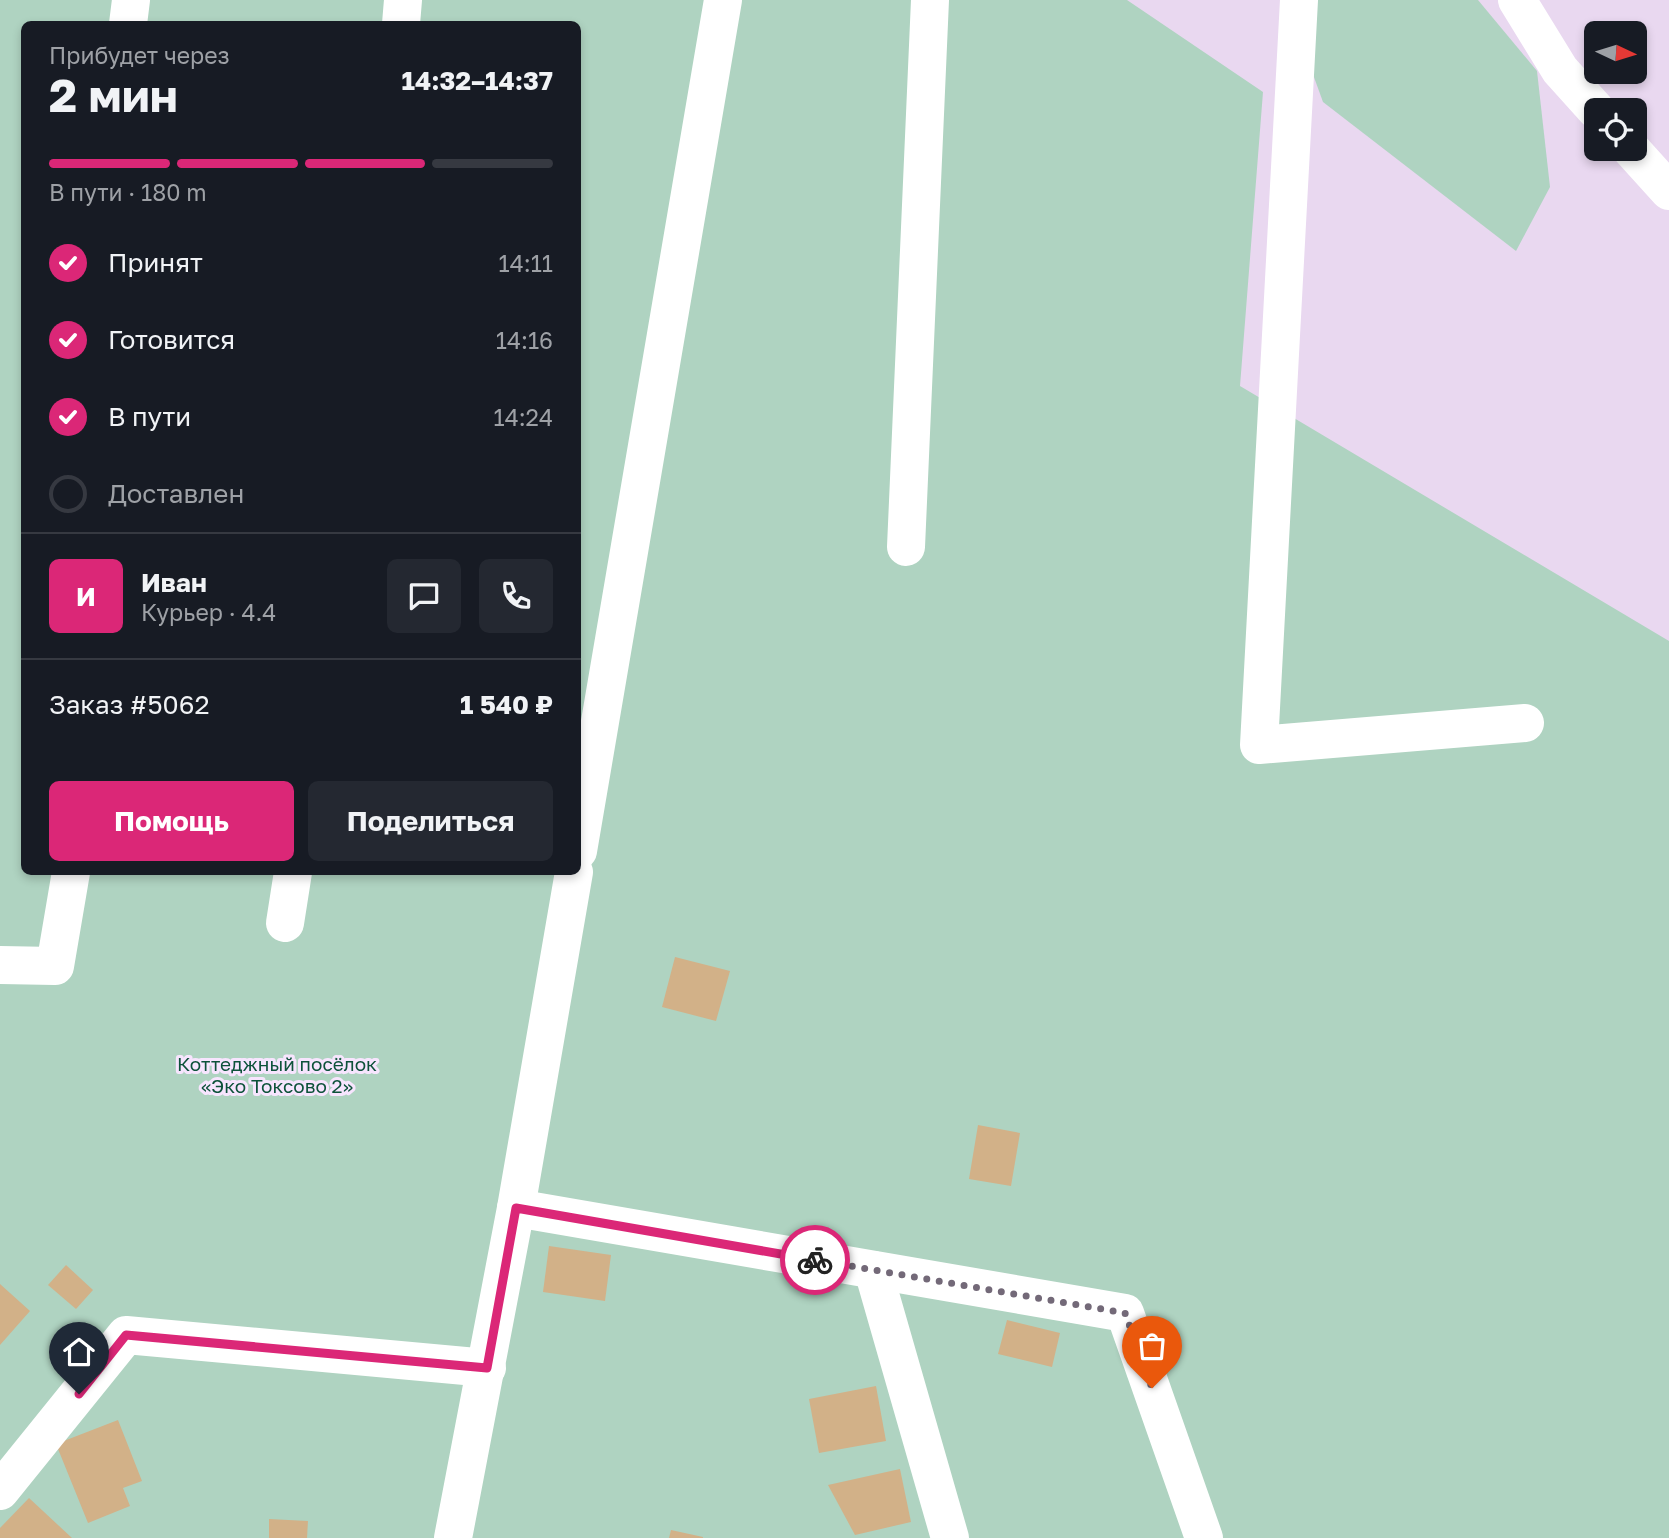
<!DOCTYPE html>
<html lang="ru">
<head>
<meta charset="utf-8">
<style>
  body { margin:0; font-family:"Golos Text",sans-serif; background:#242831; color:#f1f3f6; height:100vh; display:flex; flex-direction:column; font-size:26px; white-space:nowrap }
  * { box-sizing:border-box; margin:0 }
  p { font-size:23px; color:#9ea1a6 }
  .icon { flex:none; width:38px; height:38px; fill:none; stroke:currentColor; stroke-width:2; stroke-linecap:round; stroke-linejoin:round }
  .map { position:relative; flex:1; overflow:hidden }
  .panel { position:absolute; left:21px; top:21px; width:560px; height:854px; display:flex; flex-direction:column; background:#171b24; border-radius:10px; box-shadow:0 4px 10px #0003 }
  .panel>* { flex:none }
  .needle { width:46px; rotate:94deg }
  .controls { position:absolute; left:1584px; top:21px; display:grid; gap:14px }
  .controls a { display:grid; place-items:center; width:63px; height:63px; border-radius:10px; background:#171b24; box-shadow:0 4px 10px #0003; font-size:35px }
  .pin { position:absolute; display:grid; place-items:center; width:60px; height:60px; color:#fff; margin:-72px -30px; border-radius:50% 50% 50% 0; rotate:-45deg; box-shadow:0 0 7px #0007 }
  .pin .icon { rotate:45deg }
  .courier { position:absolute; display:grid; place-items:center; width:70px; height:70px; margin:-35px; border:5px solid #db2777; border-radius:50%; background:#fff; color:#222; box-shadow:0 2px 9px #0007 }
  .head em { font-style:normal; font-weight:700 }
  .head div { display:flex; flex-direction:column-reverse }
  .head { display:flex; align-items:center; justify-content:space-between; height:119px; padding:0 28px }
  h1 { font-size:46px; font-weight:700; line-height:52px }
  .bar { display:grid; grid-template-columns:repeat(4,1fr); gap:10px 7px; align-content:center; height:84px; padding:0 28px }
  .bar i { height:9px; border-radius:5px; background:#363941 }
  .bar .selected { background:#db2777 }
  .bar p { grid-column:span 4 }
  .line { display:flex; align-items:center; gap:18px; padding:0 28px; border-top:2px solid #363941 }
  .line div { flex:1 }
  .round { display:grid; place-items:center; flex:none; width:74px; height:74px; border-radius:10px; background:#242831 }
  ol { padding:0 28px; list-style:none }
  li { display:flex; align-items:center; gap:21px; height:77px }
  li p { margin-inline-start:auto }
  li .icon { padding:7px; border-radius:50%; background:#db2777; color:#fff; stroke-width:4 }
  li:last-child { color:#9ea1a6 }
  li i { width:38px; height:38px; border:4px solid #363941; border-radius:50% }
  .action { display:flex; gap:14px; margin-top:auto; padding:14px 28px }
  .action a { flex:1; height:80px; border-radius:10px; background:#db2777; color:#fff; font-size:28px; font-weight:700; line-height:80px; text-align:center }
  .action a+a { background:#242831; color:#f1f3f6 }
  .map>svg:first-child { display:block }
  .green { fill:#afd3c1; fill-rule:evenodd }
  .building { fill:#d2b188 }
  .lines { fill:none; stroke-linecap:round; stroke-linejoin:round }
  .minor { stroke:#fff; stroke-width:38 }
  .done { stroke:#736978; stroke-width:7; stroke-dasharray:0 12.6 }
  .route { stroke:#db2777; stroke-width:9 }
  .labels { text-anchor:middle; stroke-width:6; stroke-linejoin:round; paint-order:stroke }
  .park-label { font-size:19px; fill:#0d523a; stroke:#f7e5fe }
</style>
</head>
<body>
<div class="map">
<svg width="1669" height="1538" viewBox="0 0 1669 1538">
  <rect width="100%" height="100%" fill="#e9d8f0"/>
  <g class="green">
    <path d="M0,0H1127L1263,92L1240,386L1669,641V1538H0ZM24,24H578V872H24Z"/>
    <polygon points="1286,0 1478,0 1537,71 1550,187 1516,251 1323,102"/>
  </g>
  <g class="building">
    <polygon points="675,957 730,971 716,1021 662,1007"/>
    <polygon points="978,1125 1020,1133 1011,1186 969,1179"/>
    <polygon points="549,1246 611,1255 605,1301 543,1292"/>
    <polygon points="66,1265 93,1290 76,1309 48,1285"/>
    <polygon points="0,1284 30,1311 0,1345"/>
    <polygon points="1007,1320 1060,1333 1052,1367 998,1354"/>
    <polygon points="876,1386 886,1441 819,1453 809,1399"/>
    <polygon points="118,1420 142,1481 123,1488 130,1506 88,1523 56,1444"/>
    <polygon points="900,1469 911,1522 855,1535 828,1485"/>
    <polygon points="29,1498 72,1538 0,1538 0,1528"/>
    <polygon points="269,1519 308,1521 307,1538 269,1538"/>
    <polygon points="671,1530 703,1537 703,1538 669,1538"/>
  </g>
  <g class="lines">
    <g class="minor">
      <polyline points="1299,0 1259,745 1525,723"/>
      <polyline points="1517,0 1560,70 1596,110"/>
      <polyline points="128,24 131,0"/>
      <polyline points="401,24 403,0"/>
      <polyline points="1631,149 1669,191"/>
      <polyline points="906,547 930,0"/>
      <polyline points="578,851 723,0"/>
      <polyline points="285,923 293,872"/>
      <polyline points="0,965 55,966 71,872"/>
      <polyline points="516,1208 1125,1313 1204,1538"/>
      <polyline points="873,1270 950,1538"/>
      <polyline points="0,1491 126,1335 487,1368"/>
      <polyline points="453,1538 516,1208 574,872"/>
    </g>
  </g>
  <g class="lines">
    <polyline class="done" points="815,1260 1125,1313 1152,1388"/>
    <polyline class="route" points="79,1394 126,1335 487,1368 516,1208 815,1260"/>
  </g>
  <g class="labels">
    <g class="park-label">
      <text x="277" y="1071">Коттеджный посёлок<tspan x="277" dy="22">«Эко Токсово 2»</tspan></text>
    </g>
  </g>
</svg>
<div class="controls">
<a><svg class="needle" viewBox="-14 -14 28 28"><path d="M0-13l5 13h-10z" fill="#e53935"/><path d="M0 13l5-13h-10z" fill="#9ea1a6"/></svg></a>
<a><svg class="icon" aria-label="locate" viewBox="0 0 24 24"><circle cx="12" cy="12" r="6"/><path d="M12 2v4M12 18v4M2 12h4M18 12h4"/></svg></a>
</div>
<div class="pin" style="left:1152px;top:1388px;background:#ea580c"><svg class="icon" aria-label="bag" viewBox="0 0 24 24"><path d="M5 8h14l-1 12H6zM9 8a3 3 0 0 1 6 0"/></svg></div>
<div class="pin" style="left:79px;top:1394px;background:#1f2937"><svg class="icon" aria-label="home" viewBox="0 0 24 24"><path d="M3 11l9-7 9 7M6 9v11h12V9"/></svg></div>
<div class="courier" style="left:815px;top:1260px"><svg class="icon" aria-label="bike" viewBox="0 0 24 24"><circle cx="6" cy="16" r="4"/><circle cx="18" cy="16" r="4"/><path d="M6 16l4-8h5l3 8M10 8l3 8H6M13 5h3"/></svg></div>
<section class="panel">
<div class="head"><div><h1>2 мин</h1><p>Прибудет через</p></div><em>14:32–14:37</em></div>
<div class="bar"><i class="selected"></i><i class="selected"></i><i class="selected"></i><i></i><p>В пути · 180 m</p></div>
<ol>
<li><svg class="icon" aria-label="check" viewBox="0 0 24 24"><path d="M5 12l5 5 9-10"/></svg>Принят<p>14:11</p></li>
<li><svg class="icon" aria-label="check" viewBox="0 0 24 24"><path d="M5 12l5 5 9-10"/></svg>Готовится<p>14:16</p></li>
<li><svg class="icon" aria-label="check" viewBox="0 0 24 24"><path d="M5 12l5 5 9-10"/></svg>В пути<p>14:24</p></li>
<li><i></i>Доставлен</li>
</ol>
<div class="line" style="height:126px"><b class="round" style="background:#db2777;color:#fff">И</b><div><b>Иван</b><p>Курьер · 4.4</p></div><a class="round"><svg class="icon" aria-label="chat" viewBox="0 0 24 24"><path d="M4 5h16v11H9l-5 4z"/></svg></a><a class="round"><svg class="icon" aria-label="phone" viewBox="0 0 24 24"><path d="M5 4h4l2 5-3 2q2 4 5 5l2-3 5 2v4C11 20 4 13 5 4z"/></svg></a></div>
<div class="line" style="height:91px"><div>Заказ #5062</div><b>1 540 ₽</b></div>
<div class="action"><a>Помощь</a><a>Поделиться</a></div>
</section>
</div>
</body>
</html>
